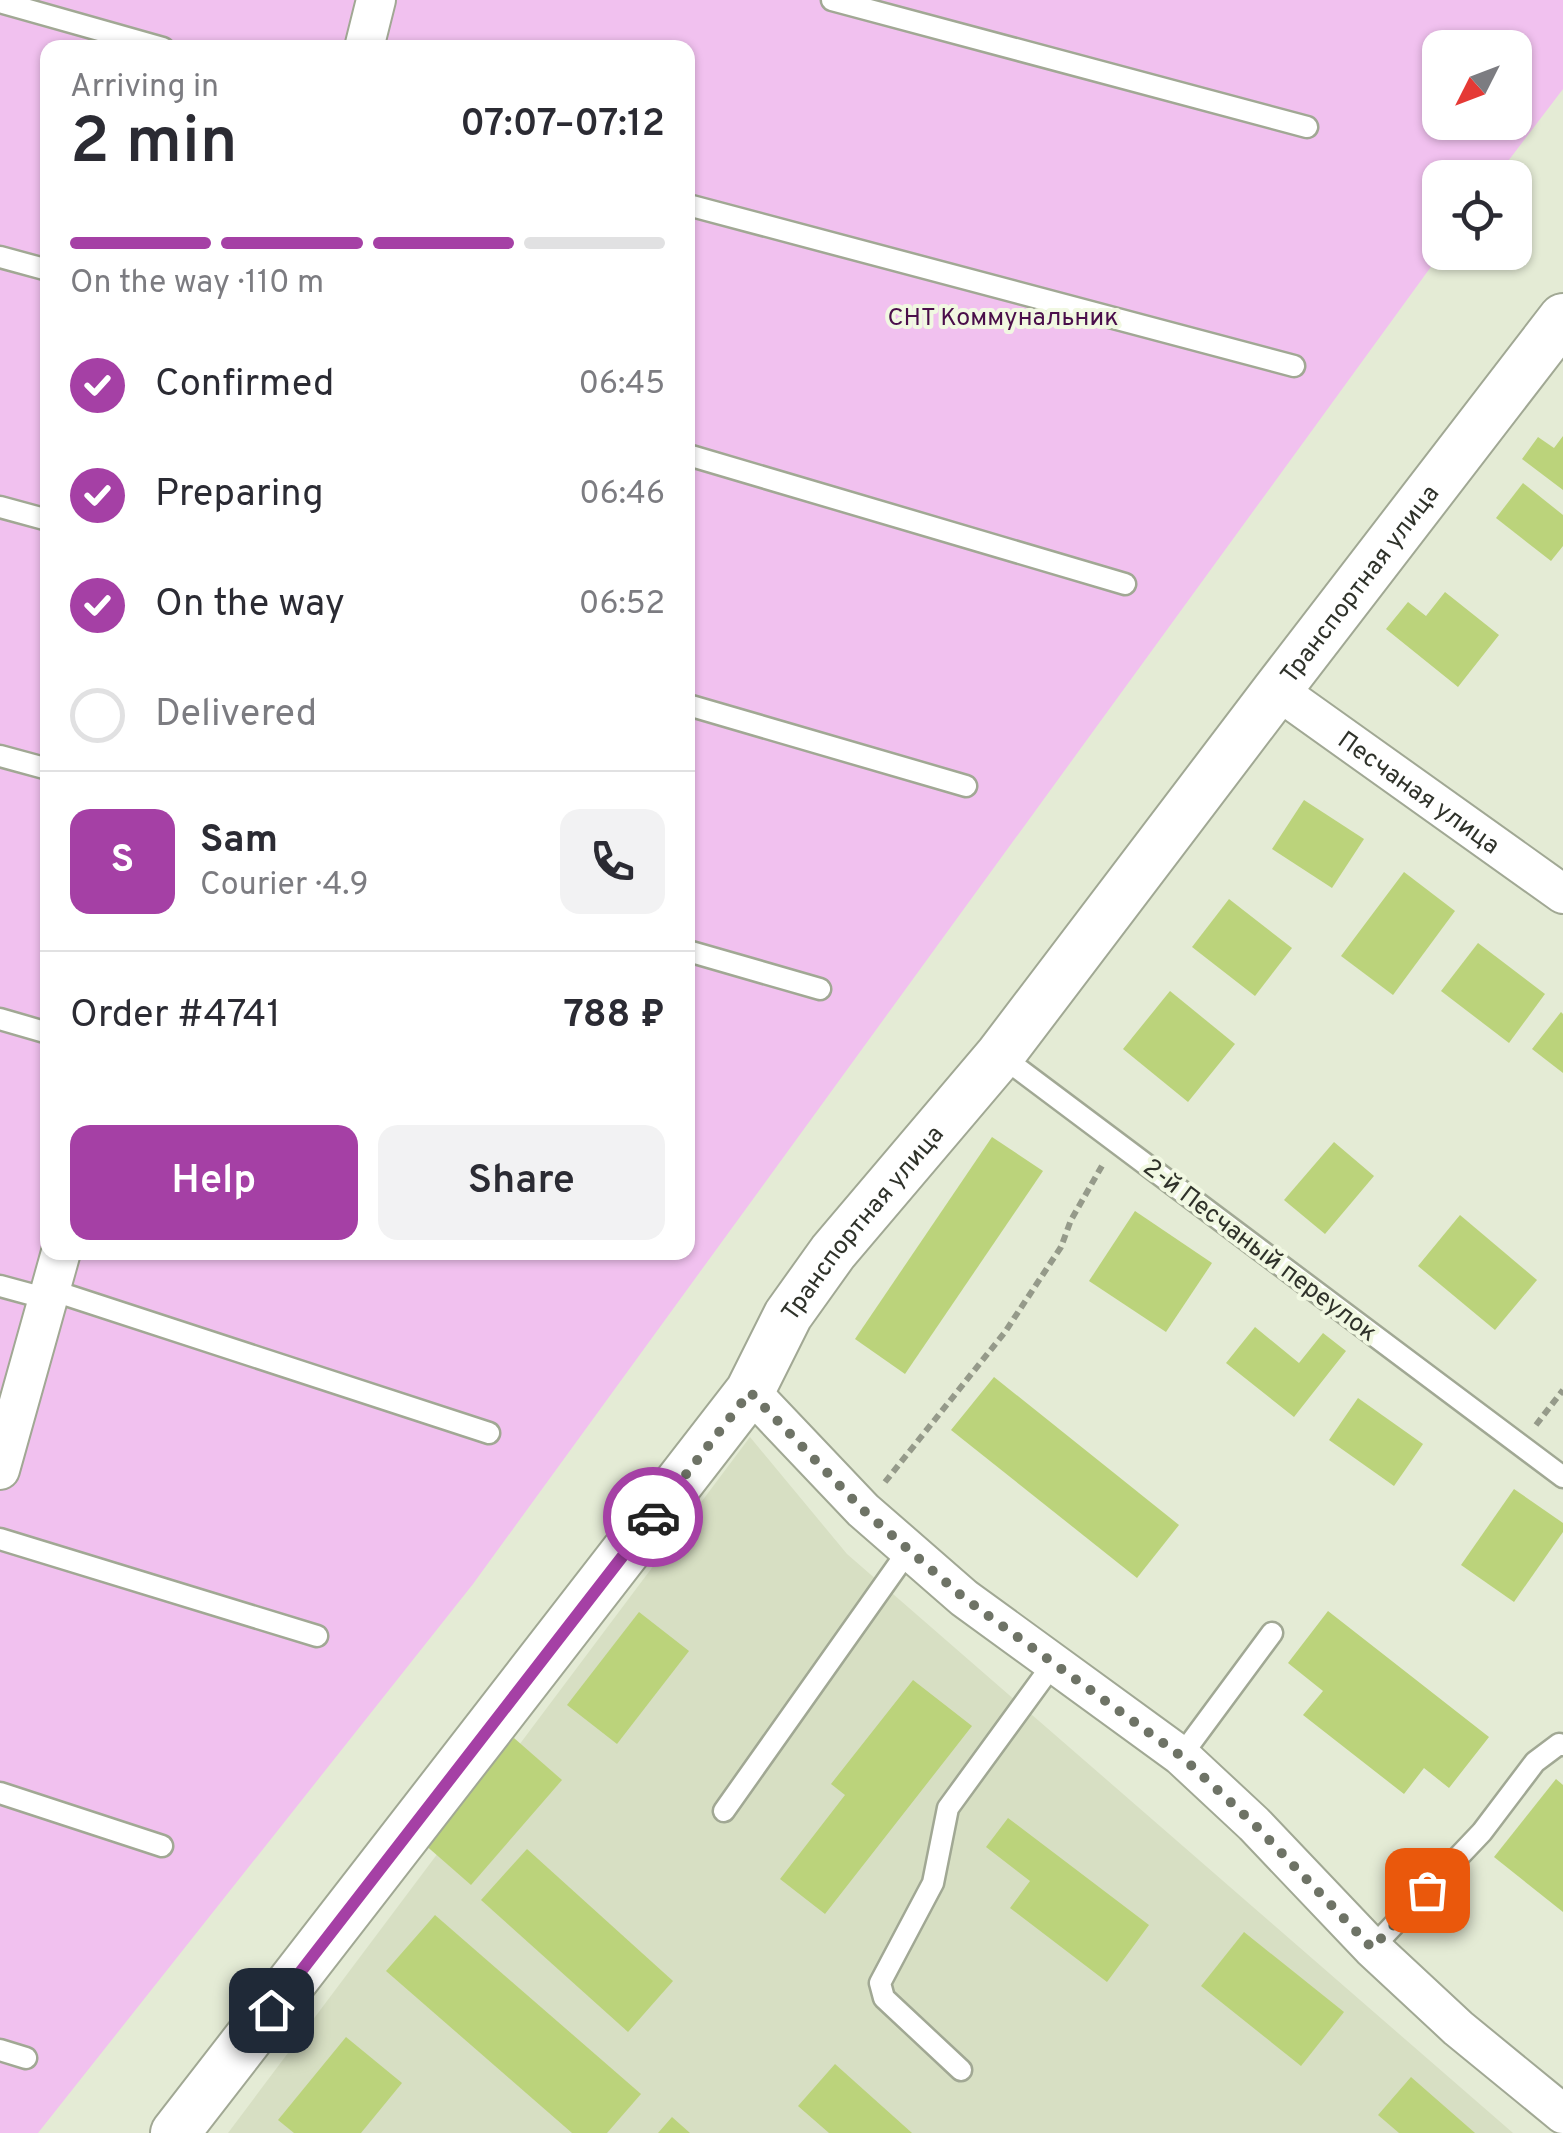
<!DOCTYPE html>
<html lang="en">
<head>
<meta charset="utf-8">
<style>
  body { margin:0; font-family:Overpass,sans-serif; background:#f2f2f3; color:#2b2b33; height:100vh; display:flex; flex-direction:column; font-size:38px; white-space:nowrap }
  * { box-sizing:border-box; margin:0 }
  p { font-size:32px; color:#7c7c81 }
  .icon { flex:none; width:55px; height:55px; fill:none; stroke:currentColor; stroke-width:2; stroke-linecap:round; stroke-linejoin:round }
  .map { position:relative; flex:1; overflow:hidden }
  .panel { position:absolute; left:40px; top:40px; width:655px; height:1220px; display:flex; flex-direction:column; background:#fff; border-radius:20px; box-shadow:0 2px 8px #0004 }
  .panel>* { flex:none }
  .needle { width:65px; rotate:228deg }
  .buttons { position:absolute; left:1422px; top:30px; display:grid; gap:20px }
  .buttons a { display:grid; place-items:center; width:110px; height:110px; border-radius:20px; background:#fff; box-shadow:0 2px 8px #0004; font-size:50px }
  .pin { position:absolute; display:grid; place-items:center; width:85px; height:85px; color:#fff; margin:-42px; border-radius:20px; box-shadow:0 5px 15px #0006 }
  .courier { position:absolute; display:grid; place-items:center; width:100px; height:100px; margin:-50px; border:8px solid #a540a5; border-radius:50%; background:#fff; color:#222; box-shadow:0 2px 12px #0007 }
  .head em { font-style:normal; font-weight:600 }
  .head div { display:flex; flex-direction:column-reverse }
  .head { display:flex; align-items:center; justify-content:space-between; height:170px; padding:0 30px }
  h1 { font-size:65px; font-weight:600; line-height:75px }
  .bar { display:grid; grid-template-columns:repeat(4,1fr); gap:15px 10px; align-content:center; height:120px; padding:0 30px }
  .bar i { height:12px; border-radius:8px; background:#e1e1e2 }
  .bar .active { background:#a540a5 }
  .bar p { grid-column:span 4 }
  .line { display:flex; align-items:center; gap:25px; padding:0 30px; border-top:2px solid #e1e1e2 }
  .line div { flex:1 }
  .round { display:grid; place-items:center; flex:none; width:105px; height:105px; border-radius:20px; background:#f2f2f3 }
  ol { padding:0 30px; list-style:none }
  li { display:flex; align-items:center; gap:30px; height:110px }
  li p { margin-inline-start:auto }
  li .icon { padding:10px; border-radius:50%; background:#a540a5; color:#fff; stroke-width:4 }
  li:last-child { color:#7c7c81 }
  li i { width:55px; height:55px; border:5px solid #e1e1e2; border-radius:50% }
  .primary-button { display:flex; gap:20px; margin-top:auto; padding:20px 30px }
  .primary-button a { flex:1; height:115px; border-radius:20px; background:#a540a5; color:#fff; font-size:40px; font-weight:600; line-height:115px; text-align:center }
  .primary-button a+a { background:#f2f2f3; color:#2b2b33 }
  .map>svg:first-child { display:block }
  .built { fill:#d7dfc3 }
  .green { fill:#f1c1ef; fill-rule:evenodd }
  .building { fill:#bbd37b }
  .lines { fill:none; stroke-linecap:round; stroke-linejoin:round }
  .service-casing { stroke:#a1a894; stroke-width:25 }
  .minor-casing { stroke:#a1a894; stroke-width:42 }
  .tertiary-casing { stroke:#a1a894; stroke-width:52 }
  .path { stroke:#959a8a; stroke-width:6; stroke-dasharray:8 5; stroke-linecap:butt }
  .service { stroke:#fff; stroke-width:20 }
  .minor { stroke:#fff; stroke-width:38 }
  .tertiary { stroke:#fff; stroke-width:48 }
  .done { stroke:#6e7366; stroke-width:10; stroke-dasharray:0 18 }
  .route { stroke:#a540a5; stroke-width:12 }
  .labels { text-anchor:middle; stroke-width:8; stroke-linejoin:round; paint-order:stroke }
  .park-label { font-size:25px; fill:#4a0e4a; stroke:#f1f8e2 }
  .street-label { font-size:25px; fill:#2f322a; stroke:#f1f8e2 }
</style>
</head>
<body>
<div class="map">
<svg width="1563" height="2133" viewBox="0 0 1563 2133">
  <rect width="100%" height="100%" fill="#e4ebd5"/>
  <polygon class="built" points="750,1437 847,1554 1513,2133 228,2133"/>
  <path class="green" d="M0,0H1563V89L1496,177L1440,178L1441,253L473,1584L38,2133H0ZM48,48H688V1252H48ZM1440,48H1515V122H1440Z"/>
  <g class="building">
    <polygon points="1563,436 1563,490 1522,459 1538,437 1554,448"/>
    <polygon points="1523,483 1563,515 1563,546 1551,561 1496,518"/>
    <polygon points="1445,592 1499,635 1458,687 1386,629 1408,602 1426,616"/>
    <polygon points="1304,800 1364,839 1332,888 1272,849"/>
    <polygon points="1404,872 1455,911 1393,995 1341,956"/>
    <polygon points="1229,899 1292,948 1255,996 1192,947"/>
    <polygon points="1478,943 1545,994 1509,1043 1441,991"/>
    <polygon points="1170,991 1235,1044 1188,1102 1123,1049"/>
    <polygon points="1561,1012 1563,1014 1563,1073 1532,1049"/>
    <polygon points="992,1137 1043,1171 905,1374 855,1339"/>
    <polygon points="1334,1142 1374,1176 1325,1234 1284,1200"/>
    <polygon points="1135,1211 1212,1263 1166,1332 1089,1281"/>
    <polygon points="1460,1215 1537,1280 1495,1330 1418,1266"/>
    <polygon points="1255,1327 1299,1363 1323,1333 1346,1351 1294,1417 1226,1363"/>
    <polygon points="994,1377 1179,1525 1137,1578 951,1430"/>
    <polygon points="1358,1398 1423,1444 1394,1486 1329,1440"/>
    <polygon points="1514,1489 1563,1523 1563,1532 1514,1602 1461,1565"/>
    <polygon points="1328,1611 1489,1737 1449,1788 1424,1768 1404,1794 1303,1715 1323,1691 1288,1663"/>
    <polygon points="639,1612 689,1651 617,1744 567,1705"/>
    <polygon points="913,1680 972,1726 825,1914 780,1879 845,1795 831,1784"/>
    <polygon points="514,1738 562,1780 471,1885 423,1843"/>
    <polygon points="1556,1779 1563,1785 1563,1912 1494,1857"/>
    <polygon points="1008,1818 1149,1925 1107,1982 1010,1908 1030,1881 986,1847"/>
    <polygon points="527,1849 673,1981 628,2032 481,1900"/>
    <polygon points="435,1915 641,2094 607,2133 572,2133 386,1971"/>
    <polygon points="1244,1932 1344,2012 1301,2066 1201,1986"/>
    <polygon points="346,2037 402,2083 361,2133 294,2133 278,2120"/>
    <polygon points="835,2064 912,2133 829,2133 798,2106"/>
    <polygon points="1411,2077 1475,2133 1399,2133 1378,2115"/>
    <polygon points="672,2117 690,2133 658,2133"/>
  </g>
  <g class="lines">
    <g class="service-casing">
      <g id="service">
        <polyline points="832,0 1307,127"/>
        <polyline points="0,2 163,48"/>
        <polyline points="688,205 1294,366"/>
        <polyline points="0,257 48,270"/>
        <polyline points="688,455 1125,584"/>
        <polyline points="0,507 48,520"/>
        <polyline points="688,705 966,786"/>
        <polyline points="0,756 48,769"/>
        <polyline points="688,951 820,989"/>
        <polyline points="0,1019 48,1033"/>
        <polyline points="1000,1055 1563,1477"/>
        <polyline points="0,1286 48,1299"/>
        <polyline points="51,1290 489,1433"/>
        <polyline points="0,1539 317,1636"/>
        <polyline points="1181,1756 1272,1633"/>
        <polyline points="0,1793 162,1846"/>
        <polyline points="724,1811 908,1551"/>
        <polyline points="1372,1948 1482,1832 1535,1762 1559,1744 1563,1745"/>
        <polyline points="0,2050 26,2058"/>
        <polyline points="961,2070 884,1998 880,1983 933,1883 948,1808 1053,1664"/>
      </g>
    </g>
    <g class="minor-casing">
      <g id="minor">
        <polyline points="364,48 376,0"/>
        <path id="s1" d="M1277,690L1563,894"/>
        <polyline points="750,1391 863,1510 964,1598 1181,1756 1254,1824 1372,1948 1458,2028 1563,2114"/>
        <polyline points="0,1470 61,1252"/>
      </g>
    </g>
    <g class="tertiary-casing">
      <g id="tertiary">
        <path id="s2" d="M175,2133L750,1391L788,1315L833,1252L1000,1055L1277,690L1563,318"/>
      </g>
    </g>
    <g class="path">
      <polyline points="1536,1425 1563,1390"/>
      <polyline points="885,1482 1005,1332 1061,1247 1071,1220 1103,1164"/>
    </g>
    <use href="#service" class="service"/>
    <use href="#minor" class="minor"/>
    <use href="#tertiary" class="tertiary"/>
  </g>
  <g class="lines">
    <polyline class="done" points="653,1517 750,1392 863,1510 964,1598 1181,1756 1254,1824 1372,1948 1427,1890"/>
    <polyline class="route" points="271,2010 653,1517"/>
  </g>
  <g class="labels">
    <g class="park-label">
      <text x="1003" y="325">СНТ Коммунальник</text>
    </g>
    <g class="street-label">
      <text dy="9" stroke="none"><textPath href="#s2" startOffset="1952">Транспортная улица</textPath></text>
      <text dy="9" stroke="none"><textPath href="#s1" startOffset="175">Песчаная улица</textPath></text>
      <text dy="9" stroke="none"><textPath href="#s2" startOffset="1142">Транспортная улица</textPath></text>
      <text transform="translate(1261 1249) rotate(37)" y="9">2-й Песчаный переулок</text>
    </g>
  </g>
</svg>
<div class="buttons">
<a><svg class="needle" viewBox="-14 -14 28 28"><path d="M0-13l5 13h-10z" fill="#e53935"/><path d="M0 13l5-13h-10z" fill="#7c7c81"/></svg></a>
<a><svg class="icon" aria-label="locate" viewBox="0 0 24 24"><circle cx="12" cy="12" r="6"/><path d="M12 2v4M12 18v4M2 12h4M18 12h4"/></svg></a>
</div>
<div class="pin" style="left:1427px;top:1890px;background:#ea580c"><svg class="icon" aria-label="bag" viewBox="0 0 24 24"><path d="M5 8h14l-1 12H6zM9 8a3 3 0 0 1 6 0"/></svg></div>
<div class="pin" style="left:271px;top:2010px;background:#1f2937"><svg class="icon" aria-label="home" viewBox="0 0 24 24"><path d="M3 11l9-7 9 7M6 9v11h12V9"/></svg></div>
<div class="courier" style="left:653px;top:1517px"><svg class="icon" aria-label="car" viewBox="0 0 24 24"><path d="M5 17H2v-5l4-1 3-4h7l3 4 3 1v5h-3M9 17h6M6 11h13"/><circle cx="7" cy="17" r="2"/><circle cx="17" cy="17" r="2"/></svg></div>
<section class="panel">
<div class="head"><div><h1>2 min</h1><p>Arriving in</p></div><em>07:07–07:12</em></div>
<div class="bar"><i class="active"></i><i class="active"></i><i class="active"></i><i></i><p>On the way · 110 m</p></div>
<ol>
<li><svg class="icon" aria-label="check" viewBox="0 0 24 24"><path d="M5 12l5 5 9-10"/></svg>Confirmed<p>06:45</p></li>
<li><svg class="icon" aria-label="check" viewBox="0 0 24 24"><path d="M5 12l5 5 9-10"/></svg>Preparing<p>06:46</p></li>
<li><svg class="icon" aria-label="check" viewBox="0 0 24 24"><path d="M5 12l5 5 9-10"/></svg>On the way<p>06:52</p></li>
<li><i></i>Delivered</li>
</ol>
<div class="line" style="height:180px"><b class="round" style="background:#a540a5;color:#fff">S</b><div><b>Sam</b><p>Courier · 4.9</p></div><a class="round"><svg class="icon" aria-label="phone" viewBox="0 0 24 24"><path d="M5 4h4l2 5-3 2q2 4 5 5l2-3 5 2v4C11 20 4 13 5 4z"/></svg></a></div>
<div class="line" style="height:130px"><div>Order #4741</div><b>788 ₽</b></div>
<div class="primary-button"><a>Help</a><a>Share</a></div>
</section>
</div>
</body>
</html>
